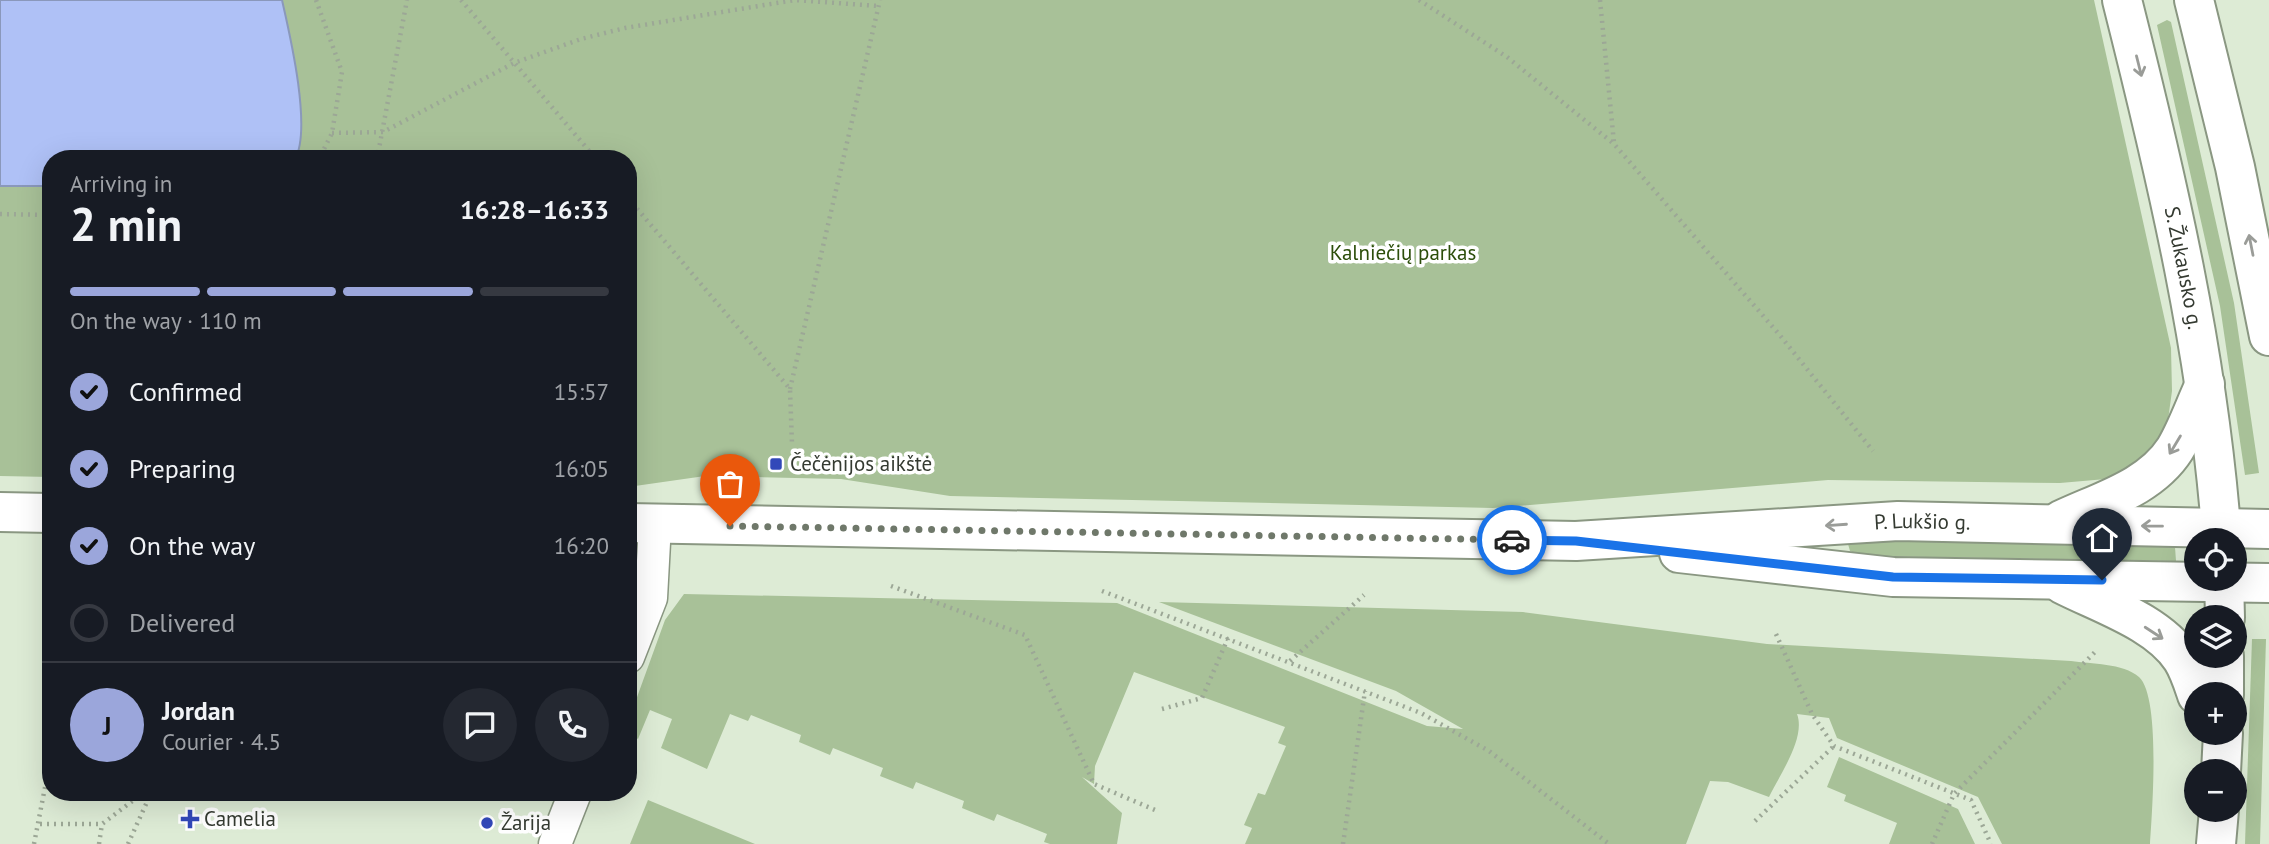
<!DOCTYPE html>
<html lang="en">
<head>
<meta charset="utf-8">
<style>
  body { margin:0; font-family:"PT Sans",sans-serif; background:#242831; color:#f1f3f6; height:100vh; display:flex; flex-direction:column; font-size:26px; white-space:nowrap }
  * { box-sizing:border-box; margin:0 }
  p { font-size:23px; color:#9ea1a6 }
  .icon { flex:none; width:38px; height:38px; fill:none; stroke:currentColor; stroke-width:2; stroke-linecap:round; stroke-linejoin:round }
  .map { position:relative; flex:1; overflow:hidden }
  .details { position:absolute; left:42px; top:150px; width:595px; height:651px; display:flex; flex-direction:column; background:#171b24; border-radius:28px; box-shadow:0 7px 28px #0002 }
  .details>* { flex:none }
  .fabs { position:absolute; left:2184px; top:528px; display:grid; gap:14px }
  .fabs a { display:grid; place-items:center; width:63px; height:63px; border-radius:50%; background:#171b24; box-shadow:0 7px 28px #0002; font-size:35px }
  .pin { position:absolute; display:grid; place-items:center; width:60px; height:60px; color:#fff; margin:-72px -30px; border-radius:50% 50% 50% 0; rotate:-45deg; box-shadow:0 0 7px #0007 }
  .pin .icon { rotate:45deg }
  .courier { position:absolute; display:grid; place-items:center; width:70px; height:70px; margin:-35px; border:5px solid #1a73e8; border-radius:50%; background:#fff; color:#222; box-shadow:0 2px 9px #0007 }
  .headline em { font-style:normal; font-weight:600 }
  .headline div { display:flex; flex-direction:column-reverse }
  .headline { display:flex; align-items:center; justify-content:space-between; height:119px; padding:0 28px }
  h1 { font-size:46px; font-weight:600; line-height:52px }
  .bar { display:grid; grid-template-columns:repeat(4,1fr); gap:10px 7px; align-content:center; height:84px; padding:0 28px }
  .bar i { height:9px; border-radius:5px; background:#363941 }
  .bar .selected { background:#9ba6db }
  .bar p { grid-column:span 4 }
  .line { display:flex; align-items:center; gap:18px; padding:0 28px; border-top:2px solid #363941 }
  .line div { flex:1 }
  .round { display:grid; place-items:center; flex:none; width:74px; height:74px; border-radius:37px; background:#242831 }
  ol { padding:0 28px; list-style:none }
  li { display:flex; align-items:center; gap:21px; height:77px }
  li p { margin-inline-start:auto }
  li .icon { padding:7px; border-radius:50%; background:#9ba6db; color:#111; stroke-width:4 }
  li:last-child { color:#9ea1a6 }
  li i { width:38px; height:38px; border:4px solid #363941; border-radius:50% }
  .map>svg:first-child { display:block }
  .green { fill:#a8c198 }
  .water { fill:#afc1f6; stroke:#8a98bb; stroke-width:2 }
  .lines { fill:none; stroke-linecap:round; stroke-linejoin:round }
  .street-casing { stroke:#8a9782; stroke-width:35 }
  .secondary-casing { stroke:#8a9782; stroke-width:42 }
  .path { stroke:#9ca796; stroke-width:4.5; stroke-dasharray:2 5; stroke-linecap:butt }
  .street { stroke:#fff; stroke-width:32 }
  .secondary { stroke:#fff; stroke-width:38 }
  .oneway { stroke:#9a9c98 }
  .done { stroke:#6f786a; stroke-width:7; stroke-dasharray:0 12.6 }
  .route { stroke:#1a73e8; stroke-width:9 }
  .poi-dot { fill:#3248b9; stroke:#fff; stroke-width:2.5 }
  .labels { text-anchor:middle; stroke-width:7; stroke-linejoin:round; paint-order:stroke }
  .park-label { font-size:21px; fill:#2c4e0a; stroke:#fff }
  .street-label { font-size:21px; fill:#343a31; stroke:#fff }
  .poi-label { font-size:21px; fill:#343a31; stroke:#fff; text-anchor:start }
</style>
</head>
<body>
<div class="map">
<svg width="2269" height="844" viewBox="0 0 2269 844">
  <rect width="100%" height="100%" fill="#ddebd5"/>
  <g class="green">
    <polygon points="0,0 2094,0 2171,348 2172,391 2168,420 2160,444 2139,466 2106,479 2060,483 1828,480 1493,508 950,496 841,479 705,476 628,487 628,159 51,159 51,477 0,476"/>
    <polygon points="2167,20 2171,22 2234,303 2259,473 2245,475 2220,306 2157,25"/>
    <polygon points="1855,540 2175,547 2176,561 1861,556 1850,551 1848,544"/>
    <path d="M684,594L1117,603L1427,726L1463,729L1396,691L1159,602L1523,612L1767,644L2071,661C2091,664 2123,663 2139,677C2161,697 2152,813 2150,844H2002L1978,797L1837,738L1829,718L1797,714C1806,738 1780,774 1769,797L1728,782L1710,781L1686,844H1245L1252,828L1244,825L1258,793L1265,795L1286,746L1278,743L1285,727L1134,672L1095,766L1094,784L1082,777L1122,813L1117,844H1050L1044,842L1047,834L997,814L994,821L962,808L964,801L916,782L913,789L880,776L883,768L833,748L830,755L799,742L801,735L751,715L748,721L730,714L707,769L661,748L672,719L650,710L638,739L628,732V722L665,620Z"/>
    <polygon points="2252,639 2266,639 2260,844 2245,844"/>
    <polygon points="1839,757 1958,809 1975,844 1889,844 1897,823 1844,801 1846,795 1827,787"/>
    <polygon points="648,800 755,844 630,844"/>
  </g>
  <path class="water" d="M0,0H282C290,35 312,129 295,159H51V186H0Z"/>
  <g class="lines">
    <g class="street-casing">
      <g id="street">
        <polyline points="628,657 651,598 655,524"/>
        <polyline points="555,844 575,793"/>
      </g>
    </g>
    <g class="secondary-casing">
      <g id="secondary">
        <path id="s1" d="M2122,0C2167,178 2209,357 2222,541"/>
        <polyline points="2194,0 2235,167 2269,336"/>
        <polyline points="0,512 51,513"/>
        <path d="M2061,520C2101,501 2150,488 2175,449C2187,429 2195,405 2205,384"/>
        <path id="s2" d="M628,523L1576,541L1898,521L2269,529"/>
        <polyline points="1679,553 1893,577 2269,583"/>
        <polyline points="2224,579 2225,618"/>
        <path d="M2062,584C2101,604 2158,622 2182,659C2189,670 2193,683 2197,695"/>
        <polyline points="2224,695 2224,656"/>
        <polyline points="2221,772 2223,733"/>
        <polyline points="2216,844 2219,810"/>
      </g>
    </g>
    <g class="path">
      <polyline points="316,0 342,72 332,133 319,159"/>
      <polyline points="461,0 596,159"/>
      <polyline points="1419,0 1507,57 1614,144 1778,333 1873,451"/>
      <polyline points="1600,0 1614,143"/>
      <polyline points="332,133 383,132 514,63 581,39 625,28 795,0 879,6"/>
      <polyline points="377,159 407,0"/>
      <polyline points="628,198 790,389 792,444"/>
      <polyline points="0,214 51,215"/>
      <polyline points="790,389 880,0"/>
      <polyline points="891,586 1025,635 1094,784 1155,810"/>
      <polyline points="1102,591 1421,713 1489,751 1609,844"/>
      <polyline points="1776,634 1812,714 1834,746 1971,800 1991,844"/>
      <polyline points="1290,661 1364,595"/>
      <polyline points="1162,709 1202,698 1228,638"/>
      <polyline points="1755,821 1834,746"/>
      <polyline points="40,824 102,824 143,793"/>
      <polyline points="34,844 48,772"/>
      <polyline points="99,844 102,824"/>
      <polyline points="128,844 151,793"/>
      <polyline points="1343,844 1365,691"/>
      <polyline points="1932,844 1954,794 2095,652"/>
    </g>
    <use href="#street" class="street"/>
    <use href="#secondary" class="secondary"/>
  </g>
  <defs><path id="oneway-shaft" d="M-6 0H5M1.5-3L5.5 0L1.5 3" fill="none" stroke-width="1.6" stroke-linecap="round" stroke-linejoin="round" transform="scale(1.75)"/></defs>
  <g class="oneway">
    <use href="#oneway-shaft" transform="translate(2139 66) rotate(76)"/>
    <use href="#oneway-shaft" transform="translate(2251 245) rotate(-101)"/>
    <use href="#oneway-shaft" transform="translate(2175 445) rotate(121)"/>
    <use href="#oneway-shaft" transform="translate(1836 525) rotate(176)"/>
    <use href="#oneway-shaft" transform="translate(2152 526) rotate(-179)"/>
    <use href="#oneway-shaft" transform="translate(2154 633) rotate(33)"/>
  </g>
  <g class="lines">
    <polyline class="done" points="730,526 1512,540"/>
    <polyline class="route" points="1512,540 1576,541 1893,577 2102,580"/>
  </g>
  <g class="poi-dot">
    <rect x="769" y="457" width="14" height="14" rx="3.5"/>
    <path d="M186.5 808.5h7v7h7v7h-7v7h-7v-7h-7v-7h7z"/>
    <circle cx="487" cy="823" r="7"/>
  </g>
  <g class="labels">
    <g class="park-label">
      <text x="1403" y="260">Kalniečių parkas</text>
    </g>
    <g class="street-label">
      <text dy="7" stroke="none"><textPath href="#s1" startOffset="275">S. Žukausko g.</textPath></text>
      <text dy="7" stroke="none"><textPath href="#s2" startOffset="1295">P. Lukšio g.</textPath></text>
    </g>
    <g class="poi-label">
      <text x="790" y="471">Čečėnijos aikštė</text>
      <text x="204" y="826">Camelia</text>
      <text x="501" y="830">Žarija</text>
    </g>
  </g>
</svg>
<div class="fabs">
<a><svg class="icon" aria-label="locate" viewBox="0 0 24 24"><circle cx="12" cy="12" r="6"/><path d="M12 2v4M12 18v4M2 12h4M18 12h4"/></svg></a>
<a><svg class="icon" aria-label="layers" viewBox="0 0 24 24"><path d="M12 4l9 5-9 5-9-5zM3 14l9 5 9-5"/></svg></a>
<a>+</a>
<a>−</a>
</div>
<div class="pin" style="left:730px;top:526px;background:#ea580c"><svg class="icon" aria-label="bag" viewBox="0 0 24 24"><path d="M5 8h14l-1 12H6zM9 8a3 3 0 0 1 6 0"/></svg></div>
<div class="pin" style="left:2102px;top:580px;background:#1f2937"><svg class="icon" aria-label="home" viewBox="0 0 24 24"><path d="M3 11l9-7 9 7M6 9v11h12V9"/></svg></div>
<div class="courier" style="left:1512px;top:540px"><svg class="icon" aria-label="car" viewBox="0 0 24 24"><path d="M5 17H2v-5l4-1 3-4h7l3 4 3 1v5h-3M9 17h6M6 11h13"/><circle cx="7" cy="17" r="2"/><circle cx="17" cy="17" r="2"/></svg></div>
<section class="details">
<div class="headline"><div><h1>2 min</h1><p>Arriving in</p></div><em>16:28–16:33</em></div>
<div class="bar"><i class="selected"></i><i class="selected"></i><i class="selected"></i><i></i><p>On the way · 110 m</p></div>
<ol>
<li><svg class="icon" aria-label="check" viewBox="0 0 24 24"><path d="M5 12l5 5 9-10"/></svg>Confirmed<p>15:57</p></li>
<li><svg class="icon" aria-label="check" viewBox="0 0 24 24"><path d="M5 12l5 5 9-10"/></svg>Preparing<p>16:05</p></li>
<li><svg class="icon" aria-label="check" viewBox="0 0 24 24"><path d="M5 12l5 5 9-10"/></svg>On the way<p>16:20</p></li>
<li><i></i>Delivered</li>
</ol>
<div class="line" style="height:126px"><b class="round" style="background:#9ba6db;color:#111">J</b><div><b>Jordan</b><p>Courier · 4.5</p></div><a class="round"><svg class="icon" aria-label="chat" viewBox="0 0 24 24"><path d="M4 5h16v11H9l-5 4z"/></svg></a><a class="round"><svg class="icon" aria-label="phone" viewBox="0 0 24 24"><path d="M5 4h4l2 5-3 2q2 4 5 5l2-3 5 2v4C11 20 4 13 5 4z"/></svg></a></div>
</section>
</div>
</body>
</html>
